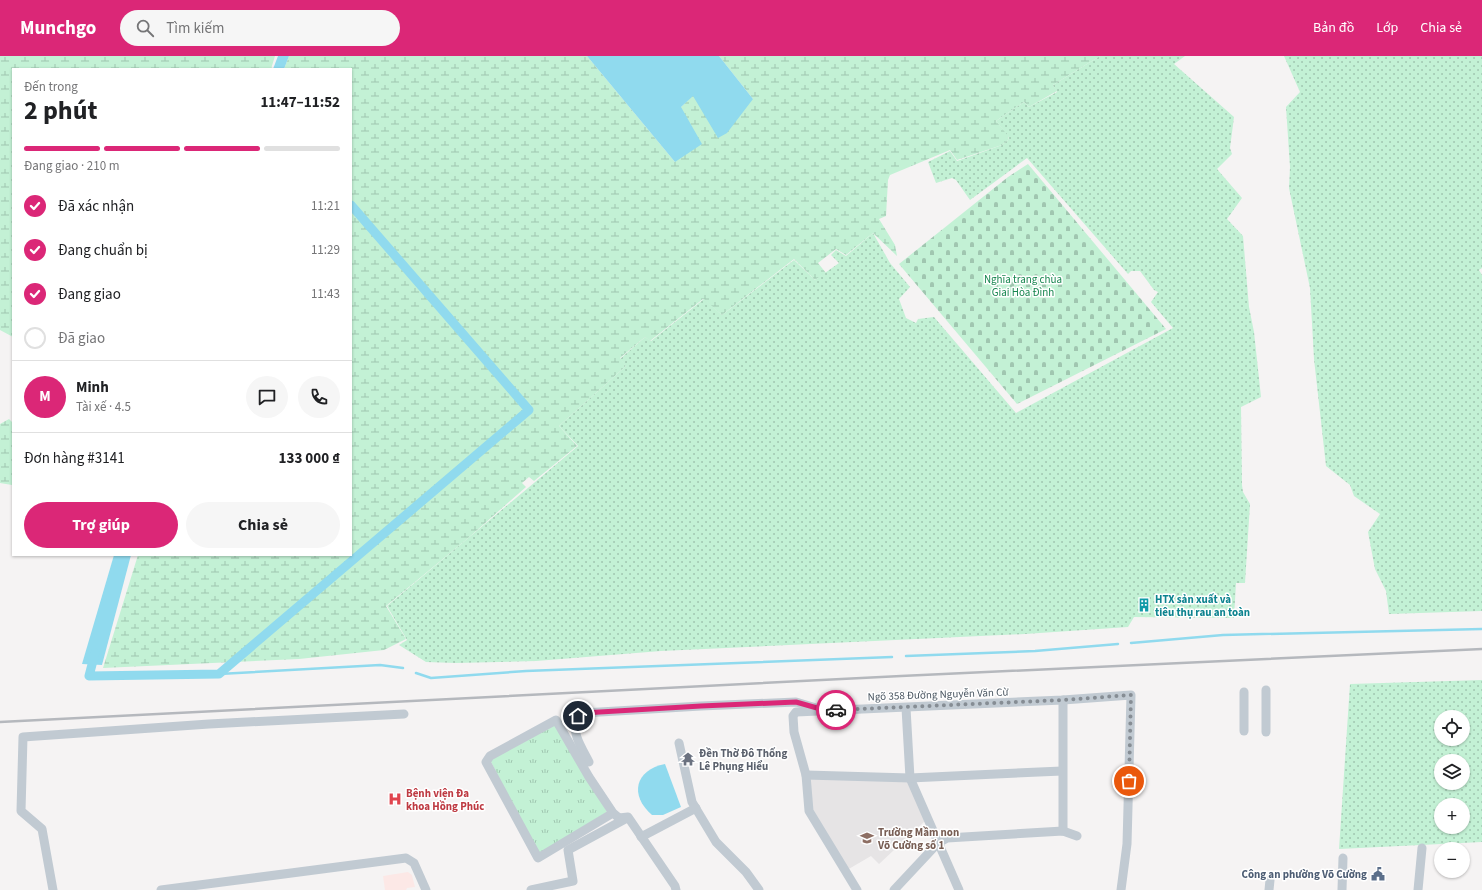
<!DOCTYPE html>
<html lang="vi">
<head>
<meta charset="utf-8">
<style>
  body { margin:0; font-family:"Source Sans 3",sans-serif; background:#f6f6f6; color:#202124; height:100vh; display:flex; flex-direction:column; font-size:15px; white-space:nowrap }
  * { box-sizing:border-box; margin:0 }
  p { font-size:13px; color:#757577 }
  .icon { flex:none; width:22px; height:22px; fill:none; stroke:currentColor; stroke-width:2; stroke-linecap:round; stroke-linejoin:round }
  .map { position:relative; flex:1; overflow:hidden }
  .side { position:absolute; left:12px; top:12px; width:340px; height:488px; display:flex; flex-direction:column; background:#fff; border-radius:0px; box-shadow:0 1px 3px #0004 }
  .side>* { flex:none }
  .buttons { position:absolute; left:1434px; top:654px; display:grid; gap:8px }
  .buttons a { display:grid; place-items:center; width:36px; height:36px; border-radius:50%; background:#fff; box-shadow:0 1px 3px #0004; font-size:20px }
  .pin { position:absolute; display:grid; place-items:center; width:34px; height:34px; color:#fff; margin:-17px; border:2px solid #fff; border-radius:50%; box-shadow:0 1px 4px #0007 }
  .courier { position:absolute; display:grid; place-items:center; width:40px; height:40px; margin:-20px; border:3px solid #db2777; border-radius:50%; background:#fff; color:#222; box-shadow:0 1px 5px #0007 }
  .head em { font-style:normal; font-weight:700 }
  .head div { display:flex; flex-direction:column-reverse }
  .head { display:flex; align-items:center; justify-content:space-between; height:68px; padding:0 12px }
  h1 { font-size:26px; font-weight:700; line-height:30px }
  .bar { display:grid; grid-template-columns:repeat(4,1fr); gap:6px 4px; align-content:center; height:48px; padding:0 12px }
  .bar i { height:5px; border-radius:3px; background:#e0e0e0 }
  .bar .current { background:#db2777 }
  .bar p { grid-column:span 4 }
  .line { display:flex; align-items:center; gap:10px; padding:0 12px; border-top:1px solid #e0e0e0 }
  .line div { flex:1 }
  .round { display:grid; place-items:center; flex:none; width:42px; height:42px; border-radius:21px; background:#f6f6f6 }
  ol { padding:0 12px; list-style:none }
  li { display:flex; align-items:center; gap:12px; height:44px }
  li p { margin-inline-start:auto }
  li .icon { padding:4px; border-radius:50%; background:#db2777; color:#fff; stroke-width:4 }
  li:last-child { color:#757577 }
  li i { width:22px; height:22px; border:2px solid #e0e0e0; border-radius:50% }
  .button { display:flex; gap:8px; margin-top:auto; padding:8px 12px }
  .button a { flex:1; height:46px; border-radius:24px; background:#db2777; color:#fff; font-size:16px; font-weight:700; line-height:46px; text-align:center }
  .button a+a { background:#f6f6f6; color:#202124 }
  header { display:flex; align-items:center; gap:24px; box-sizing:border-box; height:56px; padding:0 20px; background:#db2777; color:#fff }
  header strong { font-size:19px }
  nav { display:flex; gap:22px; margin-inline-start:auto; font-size:14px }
  .search { width:280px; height:36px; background:#f6f6f6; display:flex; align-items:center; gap:10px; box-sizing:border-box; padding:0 14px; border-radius:22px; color:#757577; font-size:15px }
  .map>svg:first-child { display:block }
  .education { fill:#e6e4e5 }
  .medical { fill:#fce8e6 }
  .grass { fill:url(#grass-tufts) }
  .wetland { fill:url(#wetland-marsh) }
  .cemetery { fill:url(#cemetery-stones) }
  .garden { fill:url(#garden-dots); fill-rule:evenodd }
  .water { fill:#90daee }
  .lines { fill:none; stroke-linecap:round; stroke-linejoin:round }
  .stream { stroke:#90daee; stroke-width:2.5 }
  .canal { stroke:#90daee; stroke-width:9 }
  .minor { stroke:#c1cad2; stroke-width:9 }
  .rail { stroke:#b5b8bd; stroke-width:2.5 }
  .done { stroke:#868d94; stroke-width:4; stroke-dasharray:0 7.2 }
  .route { stroke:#db2777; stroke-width:5 }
  .labels { text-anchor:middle; stroke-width:3; stroke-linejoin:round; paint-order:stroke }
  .park-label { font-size:11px; fill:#17864f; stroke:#fff }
  .culture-label { font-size:11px; font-weight:bold; fill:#0d838f; stroke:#fff; text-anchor:start }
  .street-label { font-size:11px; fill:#4a5661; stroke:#fff }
  .worship-label { font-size:11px; font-weight:bold; fill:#5b616d; stroke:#fff; text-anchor:start }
  .health-label { font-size:11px; font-weight:bold; fill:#be3a42; stroke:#fff; text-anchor:start }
  .education-label { font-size:11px; font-weight:bold; fill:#785e54; stroke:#fff; text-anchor:start }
  .service-label { font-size:11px; font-weight:bold; fill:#4e5e75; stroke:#fff; text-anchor:end }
</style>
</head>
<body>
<header>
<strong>Munchgo</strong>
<div class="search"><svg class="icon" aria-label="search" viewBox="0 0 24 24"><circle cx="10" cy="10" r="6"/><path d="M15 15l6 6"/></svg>Tìm kiếm</div>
<nav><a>Bản đồ</a><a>Lớp</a><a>Chia sẻ</a></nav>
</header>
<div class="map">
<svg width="1482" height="834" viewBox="0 0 1482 834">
  <defs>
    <pattern id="grass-tufts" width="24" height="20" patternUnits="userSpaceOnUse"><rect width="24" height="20" fill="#c3f1d5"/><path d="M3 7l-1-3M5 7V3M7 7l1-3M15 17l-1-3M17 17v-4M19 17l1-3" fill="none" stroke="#a0c6b0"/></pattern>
    <pattern id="wetland-marsh" width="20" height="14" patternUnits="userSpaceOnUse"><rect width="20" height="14" fill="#c3f1d5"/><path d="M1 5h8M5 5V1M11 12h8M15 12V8" fill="none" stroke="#a0c6b0"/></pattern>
    <pattern id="cemetery-stones" width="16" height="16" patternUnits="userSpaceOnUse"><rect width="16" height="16" fill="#c3f1d5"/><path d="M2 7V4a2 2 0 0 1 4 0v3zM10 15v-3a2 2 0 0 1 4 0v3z" fill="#a0c6b0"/></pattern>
    <pattern id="garden-dots" width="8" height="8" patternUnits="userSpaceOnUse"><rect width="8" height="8" fill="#c3f1d5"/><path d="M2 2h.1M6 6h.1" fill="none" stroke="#a0c6b0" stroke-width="1.8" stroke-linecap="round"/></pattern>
  </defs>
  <rect width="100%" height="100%" fill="#f5f3f3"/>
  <polygon class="education" points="810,721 908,725 925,765 879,808 871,800 847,814 812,755"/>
  <polygon class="medical" points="408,816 412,819 415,831 407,832 406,834 385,834 383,820"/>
  <polygon class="grass" points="557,668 607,756 538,798 490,704"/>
  <g class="wetland">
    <polygon points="0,0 275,0 271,13 13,13 13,281 0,274"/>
    <polygon points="289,0 587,0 675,106 681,51 693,39 753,43 719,0 1100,0 1053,29 1057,35 1029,51 1024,46 996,65 1009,80 1008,84 1002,89 957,104 950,94 890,119 888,124 886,160 879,163 895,189 897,200 873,177 846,199 836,193 818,207 826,217 815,224 794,203 722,259 703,243 650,285 645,281 620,302 626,310 559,370 577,390 534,425 529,421 522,427 526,431 467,483 386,550 406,583 384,594 299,603 103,612 138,499 351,499 351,13 284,13"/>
    <polygon points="9,363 13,367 13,436 12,429 0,427 0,368"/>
  </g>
  <polygon class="cemetery" points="1028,108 1166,273 1017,348 899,208 1008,121"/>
  <g class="garden">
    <polygon points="1100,0 1185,0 1174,8 1234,61 1230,92 1232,98 1217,113 1242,142 1227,163 1243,180 1249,251 1254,276 1261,341 1241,351 1242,429 1243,436 1250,448 1245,527 1236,527 1234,562 1134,561 1128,571 1025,578 661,595 536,605 456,607 426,606 399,589 407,584 387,550 578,390 559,370 626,310 620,303 645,281 651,285 704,243 722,259 794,204 815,224 839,207 831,199 836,194 846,200 873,177 890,207 910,231 899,243 906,262 916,267 918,263 934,261 1016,357 1173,272 1151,246 1158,236 1154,234 1140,215 1131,215 1128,218 1027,102 970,144 956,124 952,122 936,127 928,106 950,95 957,105 1002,89 1008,84 1009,81 996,65 1024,46 1029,51 1057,36 1053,29"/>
    <polygon points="1284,0 1482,0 1482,212 1479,214 1482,219 1482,555 1389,558 1386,535 1375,513 1368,476 1380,458 1354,440 1350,429 1326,410 1314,303 1310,232 1289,132 1290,111 1286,51 1300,36"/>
    <path d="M1482,624V786L1339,793L1350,628ZM1441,661H1463V683H1441ZM1441,705H1463V727H1441ZM1441,749H1463V771H1441Z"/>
  </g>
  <g class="water">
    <polygon points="278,0 289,0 284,13 273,13"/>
    <polygon points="587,0 719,0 753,43 727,77 718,82 693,40 681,51 702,88 675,106"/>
    <polygon points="114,499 131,499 102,609 82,608"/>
    <path d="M665,708L681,751L663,759H652C629,739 635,714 665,708Z"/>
  </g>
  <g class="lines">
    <g class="stream">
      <polyline points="1131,587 1223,579 1482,573"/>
      <polyline points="906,600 1035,595 1118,588"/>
      <polyline points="416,617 431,622 526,615 892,601"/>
      <polyline points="219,618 380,609 403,612"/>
    </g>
    <polyline class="canal" points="95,597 89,620 219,618 529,354 351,149"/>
    <g class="minor">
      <polyline points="906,652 910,722 959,834"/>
      <polyline points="1244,675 1244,636"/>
      <polyline points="1266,676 1266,634"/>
      <polyline points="679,687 692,746 716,786 746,816 759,834"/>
      <path d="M589,706C583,694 572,678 575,663L583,657L701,650L796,646L816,652"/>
      <polyline points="806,719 910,722 1062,715"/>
      <polyline points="613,757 538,802 486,706 490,700 556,664 589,721 613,757 619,762 628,761 675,830 676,834"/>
      <polyline points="1063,775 1063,644"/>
      <polyline points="641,781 696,752"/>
      <polyline points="53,834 42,773 21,755 23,681 209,668 404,658"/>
      <polyline points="161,834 406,802 414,807 426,834"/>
      <polyline points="531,834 573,825 568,794 627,762"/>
      <polyline points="857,834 809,755 806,719 794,676 793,660 796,656 1063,644 1131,639 1127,788 1121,834"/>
      <polyline points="894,834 938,787 947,782 1063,775 1077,780"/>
      <polyline points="1269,834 1270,824"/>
      <polyline points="1342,834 1343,802"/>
      <polyline points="1418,834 1422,792"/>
    </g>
    <polyline class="rail" points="0,666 901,620 1482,593"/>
  </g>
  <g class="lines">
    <polyline class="done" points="836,654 1063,644 1131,639 1129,725"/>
    <polyline class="route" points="578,660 583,657 701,650 796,646 824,654 836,654"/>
  </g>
  <defs>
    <g id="building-bare" transform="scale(1.08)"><path d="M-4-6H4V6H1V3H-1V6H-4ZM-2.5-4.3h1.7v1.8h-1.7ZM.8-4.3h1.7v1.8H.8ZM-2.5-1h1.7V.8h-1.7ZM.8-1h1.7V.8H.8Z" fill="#0f9aa8" stroke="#fff" stroke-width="2.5" paint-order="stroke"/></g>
    <g id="temple-bare" transform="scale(1.08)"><path d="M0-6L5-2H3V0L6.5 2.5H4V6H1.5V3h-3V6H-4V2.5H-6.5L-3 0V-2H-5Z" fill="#6b7280" stroke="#fff" stroke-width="2.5" paint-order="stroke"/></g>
    <g id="hospital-bare" transform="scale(1.08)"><path d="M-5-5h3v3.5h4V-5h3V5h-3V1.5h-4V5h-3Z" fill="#e0444e" stroke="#fff" stroke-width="2.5" paint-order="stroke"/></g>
    <g id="school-bare" transform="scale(1.08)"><path d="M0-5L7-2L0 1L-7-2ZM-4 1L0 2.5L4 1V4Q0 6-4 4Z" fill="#8d6e63" stroke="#fff" stroke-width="2.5" paint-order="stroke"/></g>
    <g id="civic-bare" transform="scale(1.08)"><path d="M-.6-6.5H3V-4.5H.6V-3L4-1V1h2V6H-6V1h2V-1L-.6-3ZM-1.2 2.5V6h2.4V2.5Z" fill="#5c6f8a" stroke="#fff" stroke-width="2.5" paint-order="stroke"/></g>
  </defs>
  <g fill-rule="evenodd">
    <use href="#building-bare" x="1144" y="549"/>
    <use href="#temple-bare" x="688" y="703"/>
    <use href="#hospital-bare" x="395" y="743"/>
    <use href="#school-bare" x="867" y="782"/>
    <use href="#civic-bare" x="1378" y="818"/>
  </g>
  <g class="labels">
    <g class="park-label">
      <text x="1023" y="227">Nghĩa trang chùa<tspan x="1023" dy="13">Giai Hòa Đình</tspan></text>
    </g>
    <g class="culture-label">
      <text x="1155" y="547">HTX sản xuất và<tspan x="1155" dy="13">tiêu thụ rau an toàn</tspan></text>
    </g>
    <g class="street-label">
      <text transform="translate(938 638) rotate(-2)" y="4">Ngõ 358 Đường Nguyễn Văn Cừ</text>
    </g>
    <g class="worship-label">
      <text x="699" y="701">Đền Thờ Đô Thống<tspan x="699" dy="13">Lê Phụng Hiểu</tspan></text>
    </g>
    <g class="health-label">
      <text x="406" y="741">Bệnh viện Đa<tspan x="406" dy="13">khoa Hồng Phúc</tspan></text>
    </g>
    <g class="education-label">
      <text x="878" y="780">Trường Mầm non<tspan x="878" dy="13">Võ Cường số 1</tspan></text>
    </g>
    <g class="service-label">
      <text x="1367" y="822">Công an phường Võ Cường</text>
    </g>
  </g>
</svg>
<div class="buttons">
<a><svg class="icon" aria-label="locate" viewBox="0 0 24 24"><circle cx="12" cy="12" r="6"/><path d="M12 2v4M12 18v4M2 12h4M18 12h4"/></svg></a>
<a><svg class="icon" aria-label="layers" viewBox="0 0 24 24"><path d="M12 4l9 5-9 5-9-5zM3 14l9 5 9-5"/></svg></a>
<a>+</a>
<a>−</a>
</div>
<div class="pin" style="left:1129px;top:725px;background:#ea580c"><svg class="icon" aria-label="bag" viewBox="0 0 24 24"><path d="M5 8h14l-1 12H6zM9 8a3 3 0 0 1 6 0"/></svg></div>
<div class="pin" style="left:578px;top:660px;background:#1f2937"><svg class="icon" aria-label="home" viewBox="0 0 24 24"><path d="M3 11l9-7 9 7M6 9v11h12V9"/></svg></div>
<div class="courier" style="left:836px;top:654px"><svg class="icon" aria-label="car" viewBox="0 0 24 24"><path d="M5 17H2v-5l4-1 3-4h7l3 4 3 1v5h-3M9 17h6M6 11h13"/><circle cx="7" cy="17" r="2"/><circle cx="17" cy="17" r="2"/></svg></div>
<section class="side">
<div class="head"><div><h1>2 phút</h1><p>Đến trong</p></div><em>11:47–11:52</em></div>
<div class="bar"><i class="current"></i><i class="current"></i><i class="current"></i><i></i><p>Đang giao · 210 m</p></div>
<ol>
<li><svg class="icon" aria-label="check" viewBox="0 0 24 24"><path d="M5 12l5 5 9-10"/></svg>Đã xác nhận<p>11:21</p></li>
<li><svg class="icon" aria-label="check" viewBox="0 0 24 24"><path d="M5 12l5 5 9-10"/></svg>Đang chuẩn bị<p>11:29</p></li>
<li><svg class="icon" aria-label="check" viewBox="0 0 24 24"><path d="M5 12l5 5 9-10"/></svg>Đang giao<p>11:43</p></li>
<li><i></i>Đã giao</li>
</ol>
<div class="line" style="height:72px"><b class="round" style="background:#db2777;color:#fff">M</b><div><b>Minh</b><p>Tài xế · 4.5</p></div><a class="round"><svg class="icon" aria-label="chat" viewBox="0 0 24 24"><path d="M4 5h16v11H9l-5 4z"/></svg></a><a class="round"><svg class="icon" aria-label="phone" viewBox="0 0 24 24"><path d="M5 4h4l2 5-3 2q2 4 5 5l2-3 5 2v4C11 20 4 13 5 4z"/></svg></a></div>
<div class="line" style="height:52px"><div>Đơn hàng #3141</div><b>133 000 ₫</b></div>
<div class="button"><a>Trợ giúp</a><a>Chia sẻ</a></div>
</section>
</div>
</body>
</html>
